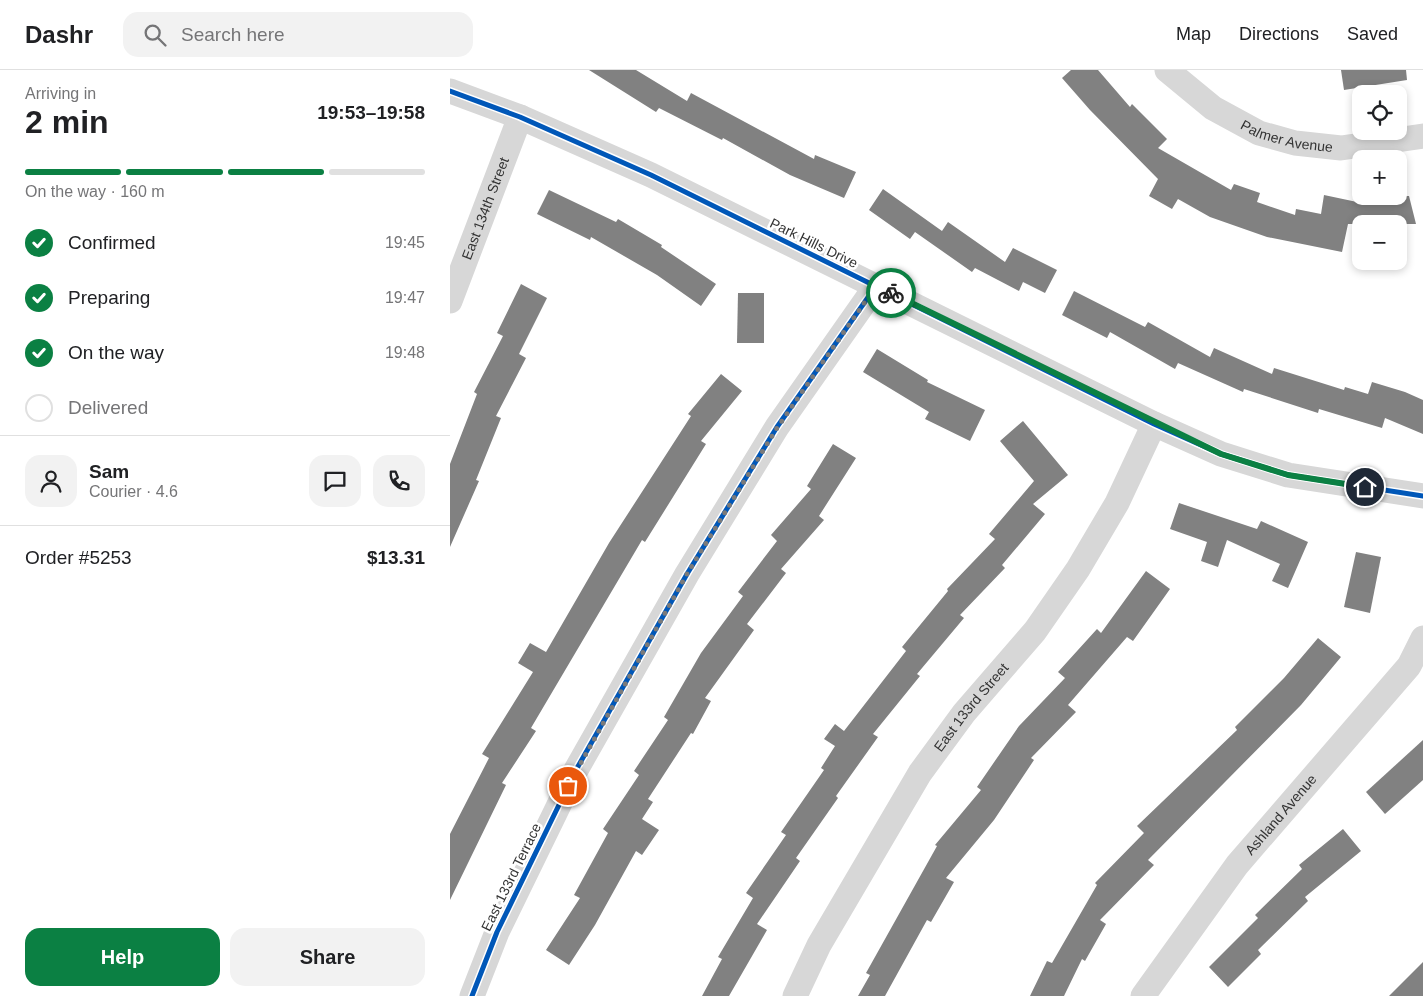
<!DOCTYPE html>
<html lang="en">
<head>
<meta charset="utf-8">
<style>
  body { margin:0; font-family:Helvetica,sans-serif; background:#f2f2f2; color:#202124; height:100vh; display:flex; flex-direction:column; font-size:19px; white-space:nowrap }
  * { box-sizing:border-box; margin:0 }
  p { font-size:16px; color:#757577 }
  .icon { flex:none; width:28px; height:28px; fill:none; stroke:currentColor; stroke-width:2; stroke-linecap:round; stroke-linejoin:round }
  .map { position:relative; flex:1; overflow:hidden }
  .side { display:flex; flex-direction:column; background:#fff; width:450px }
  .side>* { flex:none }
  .controls { position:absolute; left:902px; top:15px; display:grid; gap:10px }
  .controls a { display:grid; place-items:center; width:55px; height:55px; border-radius:10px; background:#fff; box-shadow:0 2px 8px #0003; font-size:25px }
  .pin { position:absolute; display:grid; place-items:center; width:42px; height:42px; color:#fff; margin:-21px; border:2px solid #fff; border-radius:50%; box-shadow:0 1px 5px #0007 }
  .courier { position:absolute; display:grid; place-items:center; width:50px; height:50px; margin:-25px; border:4px solid #0b8043; border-radius:50%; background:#fff; color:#222; box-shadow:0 1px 6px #0007 }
  .overview em { font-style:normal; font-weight:800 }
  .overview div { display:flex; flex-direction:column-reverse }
  .overview { display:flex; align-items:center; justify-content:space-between; height:85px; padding:0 25px }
  h1 { font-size:32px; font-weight:800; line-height:38px }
  .bar { display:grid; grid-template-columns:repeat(4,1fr); gap:8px 5px; align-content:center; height:60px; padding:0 25px }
  .bar i { height:6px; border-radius:4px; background:#e0e0e0 }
  .bar .on { background:#0b8043 }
  .bar p { grid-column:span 4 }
  .line { display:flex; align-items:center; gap:12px; padding:0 25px; border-top:1px solid #e0e0e0 }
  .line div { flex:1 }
  .round { display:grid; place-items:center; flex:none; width:52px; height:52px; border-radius:15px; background:#f2f2f2 }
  ol { padding:0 25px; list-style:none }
  li { display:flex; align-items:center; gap:15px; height:55px }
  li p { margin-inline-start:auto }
  li .icon { padding:5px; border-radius:50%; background:#0b8043; color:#fff; stroke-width:4 }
  li:last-child { color:#757577 }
  li i { width:28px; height:28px; border:2px solid #e0e0e0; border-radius:50% }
  .cta { display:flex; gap:10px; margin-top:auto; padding:10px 25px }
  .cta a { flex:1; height:58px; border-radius:15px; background:#0b8043; color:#fff; font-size:20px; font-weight:800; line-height:58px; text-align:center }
  .cta a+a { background:#f2f2f2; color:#202124 }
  header { display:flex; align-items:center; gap:30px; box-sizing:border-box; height:70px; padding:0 25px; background:#fff; border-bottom:1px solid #e0e0e0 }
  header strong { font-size:24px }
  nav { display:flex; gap:28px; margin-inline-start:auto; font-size:18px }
  .search { width:350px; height:45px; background:#f2f2f2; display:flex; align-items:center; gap:12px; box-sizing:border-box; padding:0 18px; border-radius:15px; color:#757577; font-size:19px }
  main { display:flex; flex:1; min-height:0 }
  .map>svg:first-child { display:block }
  .building { fill:#818181 }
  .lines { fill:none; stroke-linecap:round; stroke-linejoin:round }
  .minor { stroke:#d7d7d7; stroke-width:25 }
  .cycleway-casing { stroke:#fff; stroke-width:8 }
  .cycleway { stroke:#0057b8; stroke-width:5 }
  .done { stroke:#7a7a7a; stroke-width:5; stroke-dasharray:0 9 }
  .route { stroke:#0b8043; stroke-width:6 }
  .labels { text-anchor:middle; stroke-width:5; stroke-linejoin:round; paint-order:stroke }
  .street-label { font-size:14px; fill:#333; stroke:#fff }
</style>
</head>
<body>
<header>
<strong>Dashr</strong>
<div class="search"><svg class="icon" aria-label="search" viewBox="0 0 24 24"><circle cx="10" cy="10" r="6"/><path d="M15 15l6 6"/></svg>Search here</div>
<nav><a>Map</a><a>Directions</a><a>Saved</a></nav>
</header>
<main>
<section class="side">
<div class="overview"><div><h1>2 min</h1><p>Arriving in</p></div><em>19:53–19:58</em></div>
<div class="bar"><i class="on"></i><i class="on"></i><i class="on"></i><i></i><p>On the way · 160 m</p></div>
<ol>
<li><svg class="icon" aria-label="check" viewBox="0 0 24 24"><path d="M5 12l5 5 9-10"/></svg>Confirmed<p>19:45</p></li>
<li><svg class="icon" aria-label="check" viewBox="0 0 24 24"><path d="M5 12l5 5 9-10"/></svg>Preparing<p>19:47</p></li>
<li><svg class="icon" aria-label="check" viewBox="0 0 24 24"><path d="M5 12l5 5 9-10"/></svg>On the way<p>19:48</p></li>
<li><i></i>Delivered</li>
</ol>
<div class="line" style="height:90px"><a class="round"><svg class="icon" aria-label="person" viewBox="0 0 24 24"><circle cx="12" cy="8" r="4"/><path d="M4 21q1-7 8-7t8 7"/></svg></a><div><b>Sam</b><p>Courier · 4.6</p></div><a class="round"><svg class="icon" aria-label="chat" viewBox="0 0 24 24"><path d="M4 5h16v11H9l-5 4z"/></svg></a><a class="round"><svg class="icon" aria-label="phone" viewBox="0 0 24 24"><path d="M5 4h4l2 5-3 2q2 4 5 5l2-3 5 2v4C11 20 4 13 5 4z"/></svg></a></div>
<div class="line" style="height:65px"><div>Order #5253</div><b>$13.31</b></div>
<div class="cta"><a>Help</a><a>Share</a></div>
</section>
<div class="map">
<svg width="973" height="926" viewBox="0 0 973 926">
  <rect width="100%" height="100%" fill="#fff"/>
  <g class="building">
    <polygon points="139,0 186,0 237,31 241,23 364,89 365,85 406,102 394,128 340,105 273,68 272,70 209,38 206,42"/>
    <polygon points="621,0 648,0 680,37 682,34 717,69 708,78 781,120 784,114 810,123 807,132 845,145 846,139 871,144 874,125 907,132 932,126 959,126 966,154 898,154 892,182 817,167 760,147 728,129 722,139 699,126 708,109 640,40 612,8"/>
    <polygon points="891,0 956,0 957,10 894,20"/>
    <polygon points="433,119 492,161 498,152 555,192 563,178 607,200 595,223 573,212 569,221 525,198 522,202 465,162 460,169 419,140"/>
    <polygon points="99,120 166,152 168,149 212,175 211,177 266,214 251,236 207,205 141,167 140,170 87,144"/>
    <polygon points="71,214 97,228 69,284 76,288 46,346 51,348 26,410 29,411 0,477 0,394 27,324 24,322 53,266 47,263"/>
    <polygon points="624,221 695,257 698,252 760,287 764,278 822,304 824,298 894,320 895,317 918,324 922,312 955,322 973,330 973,364 935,348 932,358 869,339 868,343 794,319 793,322 728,293 725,299 660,262 657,268 612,245"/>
    <polygon points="288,223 314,223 314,273 287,273"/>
    <polygon points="427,279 478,310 477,312 535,340 520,371 475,349 479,342 413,302"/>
    <polygon points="271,304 292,321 251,371 256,374 195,472 192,470 81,658 86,661 52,713 56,715 0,830 0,764 39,688 32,684 83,602 68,593 80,573 96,582 159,473 241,346 238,344"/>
    <polygon points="573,351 618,405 583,434 595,444 552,495 555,498 510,545 514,548 467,604 470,606 423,664 428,667 386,726 388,728 346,788 350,791 307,854 317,860 279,926 252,926 272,889 268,887 303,828 296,823 336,765 331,762 374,700 371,698 385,676 374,669 385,654 394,661 456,581 452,577 498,521 497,519 545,469 539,464 584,411 550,371"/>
    <polygon points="383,374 406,388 369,446 374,450 331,499 336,503 297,554 304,560 255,628 261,631 243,664 241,663 198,729 203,732 192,749 209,760 192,785 186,781 145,855 119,895 96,880 130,828 124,825 158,763 153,759 189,705 184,701 218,650 214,647 251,583 293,526 288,522 327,471 321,465 361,419 357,416"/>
    <polygon points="729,433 807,459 811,451 858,472 838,518 822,511 830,494 777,470 768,497 751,491 757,472 720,459"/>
    <polygon points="906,482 931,487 920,543 894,537"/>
    <polygon points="696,501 720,519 683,571 677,567 618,635 626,642 581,688 584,690 544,750 496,808 504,812 481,852 477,850 435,926 408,926 420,905 416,903 487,776 485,775 531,720 527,717 569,656 615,608 608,602 647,559 651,563"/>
    <polygon points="868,568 891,587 851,635 698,790 704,795 650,850 656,854 635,891 632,889 614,926 580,926 597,891 602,893 647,815 645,813 694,763 687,756 787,660 785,657 834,608"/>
    <polygon points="973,670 973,710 935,744 916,722"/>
    <polygon points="893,759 911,781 855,827 858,831 808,880 811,884 778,917 759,897 808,848 805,845 852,799 849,795"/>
    <polygon points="973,892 973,926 939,926"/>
  </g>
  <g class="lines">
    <g class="minor">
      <path id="s1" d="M717,0L763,38L809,63L845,73L891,78L973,66"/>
      <polyline points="0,21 70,47 201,105 704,354 771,384 838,405 973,426"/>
      <path id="s2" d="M0,231L70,47"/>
      <polyline points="22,926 47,862 126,700 237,504 327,357 426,216"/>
      <path id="s3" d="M345,926L369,875L470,703L514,643L585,561L628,499L667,433L704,354"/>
      <path id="s4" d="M693,926L787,795L959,596L973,568"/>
    </g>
    <g class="cycleway-casing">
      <g id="cycleway">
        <polyline points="0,21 70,47 201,105 704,354 771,384 838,405 973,426"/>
        <polyline points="22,926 47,862 126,700 237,504 327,357 426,216"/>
      </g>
    </g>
    <use href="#cycleway" class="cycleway"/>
  </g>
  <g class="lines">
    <polyline class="done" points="118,716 237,504 327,358 426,216 441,223"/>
    <polyline class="route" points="441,223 771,384 838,405 915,417"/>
  </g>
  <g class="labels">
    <g class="street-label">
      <text dy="5" stroke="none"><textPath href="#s1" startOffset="140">Palmer Avenue</textPath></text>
      <text dy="5" stroke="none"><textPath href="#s2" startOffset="99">East 134th Street</textPath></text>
      <text transform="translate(364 173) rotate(26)" y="5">Park Hills Drive</text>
      <text dy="5" stroke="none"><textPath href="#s3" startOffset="339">East 133rd Street</textPath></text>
      <text dy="5" stroke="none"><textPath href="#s4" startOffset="228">Ashland Avenue</textPath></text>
      <text transform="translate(61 807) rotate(-64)" y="5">East 133rd Terrace</text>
    </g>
  </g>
</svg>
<div class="controls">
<a><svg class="icon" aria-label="locate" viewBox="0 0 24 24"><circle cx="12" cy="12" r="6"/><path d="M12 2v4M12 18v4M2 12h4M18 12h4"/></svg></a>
<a>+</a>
<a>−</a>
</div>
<div class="pin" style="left:118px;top:716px;background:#ea580c"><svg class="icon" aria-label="bag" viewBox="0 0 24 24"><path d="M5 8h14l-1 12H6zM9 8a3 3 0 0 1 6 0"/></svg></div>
<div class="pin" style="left:915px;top:417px;background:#1f2937"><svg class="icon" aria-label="home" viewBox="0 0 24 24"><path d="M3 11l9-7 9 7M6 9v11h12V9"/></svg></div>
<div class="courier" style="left:441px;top:223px"><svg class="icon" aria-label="bike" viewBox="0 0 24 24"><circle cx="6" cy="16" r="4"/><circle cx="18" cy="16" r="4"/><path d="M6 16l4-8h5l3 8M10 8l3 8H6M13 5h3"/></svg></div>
</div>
</main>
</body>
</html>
